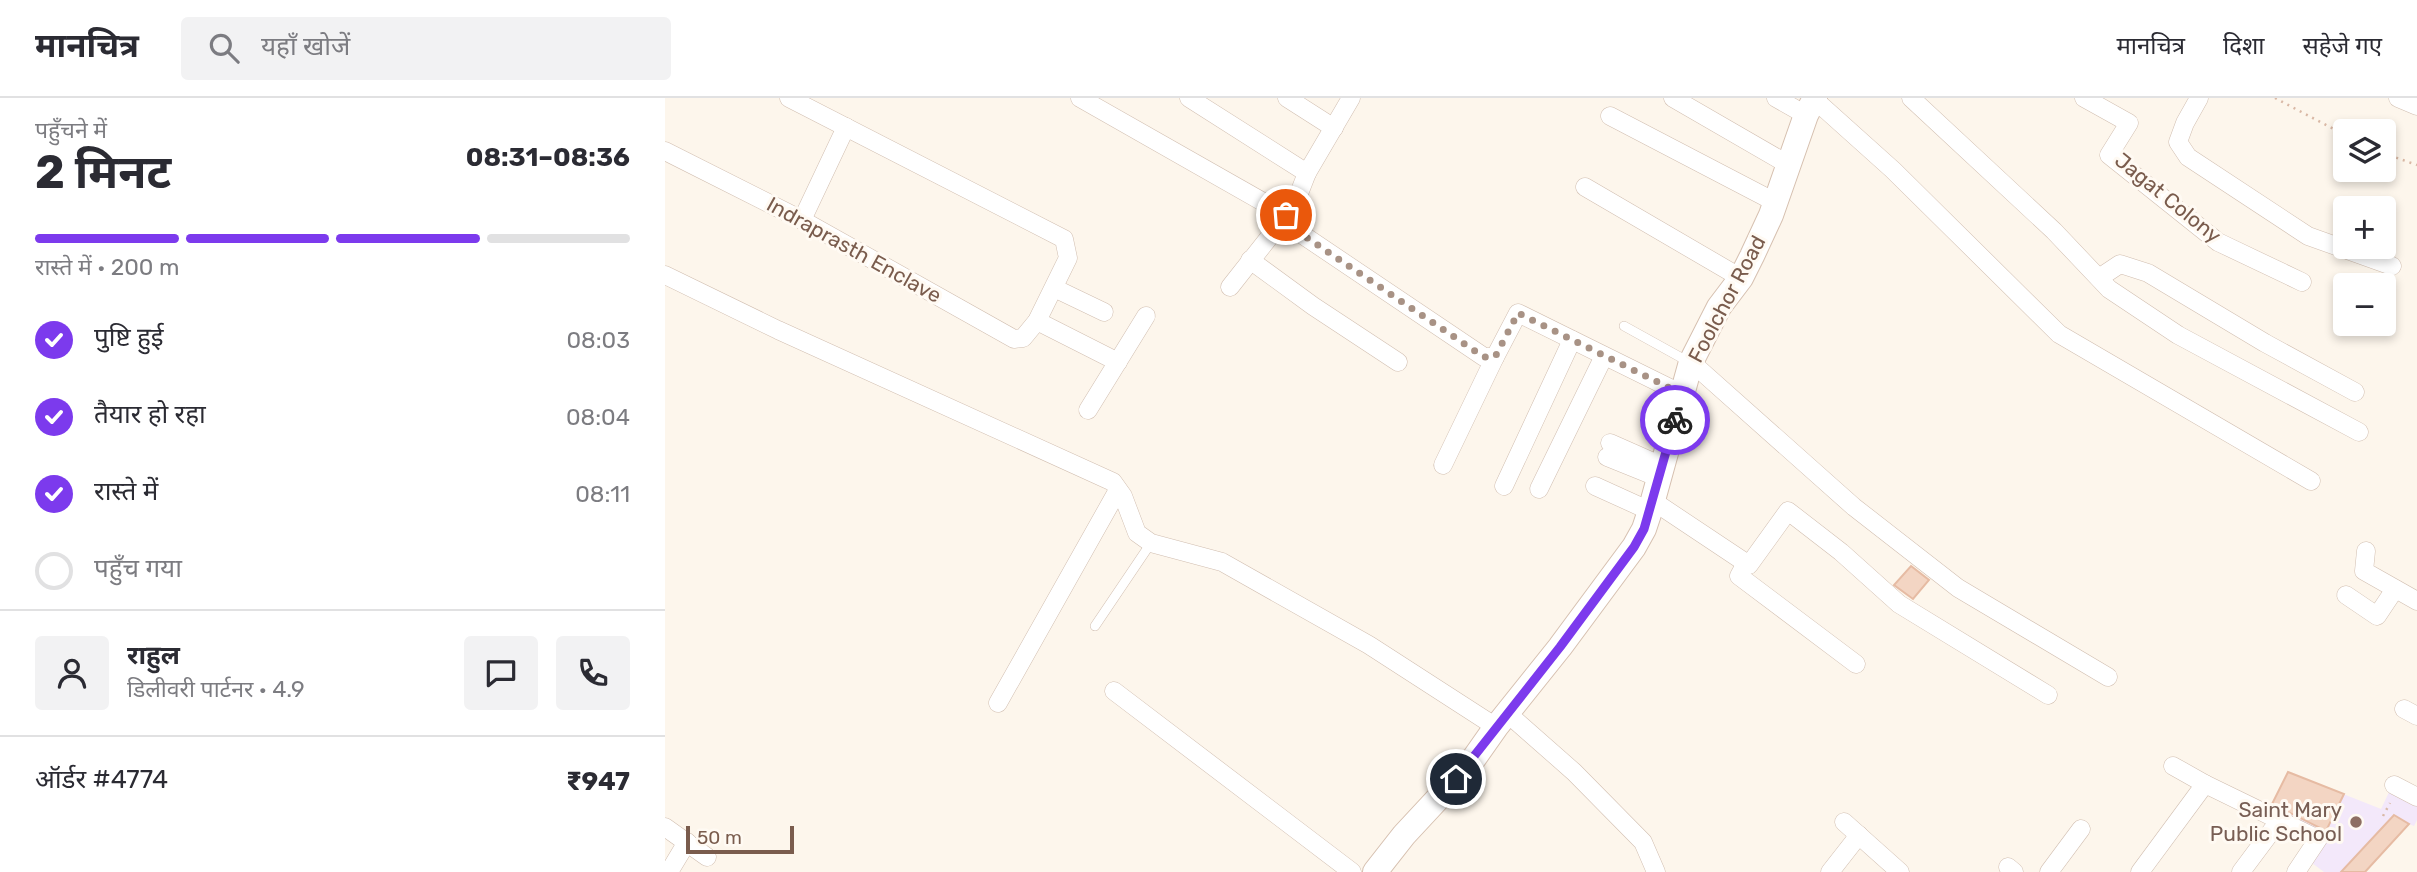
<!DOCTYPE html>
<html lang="hi">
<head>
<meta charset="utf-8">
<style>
  body { margin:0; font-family:Rubik,"Noto Sans Devanagari",sans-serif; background:#f2f2f3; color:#2b2b33; height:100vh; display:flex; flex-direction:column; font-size:26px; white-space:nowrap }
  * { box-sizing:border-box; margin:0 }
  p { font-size:23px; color:#7c7c81 }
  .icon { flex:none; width:38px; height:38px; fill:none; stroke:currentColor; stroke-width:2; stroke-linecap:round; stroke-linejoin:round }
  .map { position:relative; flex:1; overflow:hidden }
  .details { display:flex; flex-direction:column; background:#fff; width:665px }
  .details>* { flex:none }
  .buttons { position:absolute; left:1668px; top:21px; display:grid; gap:14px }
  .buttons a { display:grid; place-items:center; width:63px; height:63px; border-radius:7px; background:#fff; box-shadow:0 4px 10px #0003; font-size:35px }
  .scale { position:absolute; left:21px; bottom:18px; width:108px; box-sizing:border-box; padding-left:7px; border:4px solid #7a5c4d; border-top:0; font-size:19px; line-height:24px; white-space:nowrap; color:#7a5c4d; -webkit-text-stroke:5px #fffaf3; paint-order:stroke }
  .pin { position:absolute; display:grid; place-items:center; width:60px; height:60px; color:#fff; margin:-30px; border:4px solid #fff; border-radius:50%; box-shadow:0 2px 7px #0007 }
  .courier { position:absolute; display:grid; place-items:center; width:70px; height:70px; margin:-35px; border:5px solid #7c3aed; border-radius:50%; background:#fff; color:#222; box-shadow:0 2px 9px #0007 }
  .overview em { font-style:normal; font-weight:700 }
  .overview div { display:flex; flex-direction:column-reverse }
  .overview { display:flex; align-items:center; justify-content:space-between; height:119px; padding:0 35px }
  h1 { font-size:46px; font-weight:700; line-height:52px }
  .bar { display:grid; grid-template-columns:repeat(4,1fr); gap:10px 7px; align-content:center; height:84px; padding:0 35px }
  .bar i { height:9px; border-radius:5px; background:#e1e1e2 }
  .bar .active { background:#7c3aed }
  .bar p { grid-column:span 4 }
  .line { display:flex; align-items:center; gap:18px; padding:0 35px; border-top:2px solid #e1e1e2 }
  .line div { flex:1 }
  .round { display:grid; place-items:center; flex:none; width:74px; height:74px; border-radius:7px; background:#f2f2f3 }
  ol { padding:0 35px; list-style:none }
  li { display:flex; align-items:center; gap:21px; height:77px }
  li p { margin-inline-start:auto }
  li .icon { padding:7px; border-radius:50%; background:#7c3aed; color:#fff; stroke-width:4 }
  li:last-child { color:#7c7c81 }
  li i { width:38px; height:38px; border:4px solid #e1e1e2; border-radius:50% }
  header { display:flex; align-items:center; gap:42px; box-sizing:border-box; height:98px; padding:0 35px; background:#fff; border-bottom:2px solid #e1e1e2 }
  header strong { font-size:33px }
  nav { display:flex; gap:38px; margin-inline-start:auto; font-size:24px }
  .search { width:490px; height:63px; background:#f2f2f3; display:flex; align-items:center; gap:18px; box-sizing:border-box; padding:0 24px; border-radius:7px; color:#7c7c81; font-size:26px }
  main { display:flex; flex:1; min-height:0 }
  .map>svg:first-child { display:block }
  .education { fill:#f3e8fa }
  .building { fill:#f3d5c3; stroke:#e6bba3; stroke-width:2 }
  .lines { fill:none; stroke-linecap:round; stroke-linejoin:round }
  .lane-casing { stroke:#d1beb0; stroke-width:10 }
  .street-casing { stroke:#d1beb0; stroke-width:19 }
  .secondary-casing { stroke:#d6c0b0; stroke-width:26 }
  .path { stroke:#d9b8a5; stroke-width:2.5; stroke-dasharray:2 5; stroke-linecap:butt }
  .lane { stroke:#fff; stroke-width:9 }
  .street { stroke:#fff; stroke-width:18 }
  .secondary { stroke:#fff; stroke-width:24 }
  .done { stroke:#a89285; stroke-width:7; stroke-dasharray:0 12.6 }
  .route { stroke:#7c3aed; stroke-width:9 }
  .education-dot { fill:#8d6e63; stroke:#fffaf3; stroke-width:2.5 }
  .labels { text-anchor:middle; stroke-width:6; stroke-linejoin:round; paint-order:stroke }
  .street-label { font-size:21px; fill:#7a5c4d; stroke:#fffaf3 }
  .education-label { font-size:21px; fill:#785e54; stroke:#fffaf3; text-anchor:end }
</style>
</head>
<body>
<header>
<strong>मानचित्र</strong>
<div class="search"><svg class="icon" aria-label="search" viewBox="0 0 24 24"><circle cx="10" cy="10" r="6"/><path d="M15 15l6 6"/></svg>यहाँ खोजें</div>
<nav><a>मानचित्र</a><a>दिशा</a><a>सहेजे गए</a></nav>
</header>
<main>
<section class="details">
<div class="overview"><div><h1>2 मिनट</h1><p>पहुँचने में</p></div><em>08:31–08:36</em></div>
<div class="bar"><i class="active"></i><i class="active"></i><i class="active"></i><i></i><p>रास्ते में · 200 m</p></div>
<ol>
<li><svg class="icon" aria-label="check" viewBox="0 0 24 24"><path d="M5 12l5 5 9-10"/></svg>पुष्टि हुई<p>08:03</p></li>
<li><svg class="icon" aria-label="check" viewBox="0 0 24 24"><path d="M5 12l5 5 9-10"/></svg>तैयार हो रहा<p>08:04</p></li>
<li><svg class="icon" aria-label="check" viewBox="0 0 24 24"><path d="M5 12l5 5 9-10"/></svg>रास्ते में<p>08:11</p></li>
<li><i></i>पहुँच गया</li>
</ol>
<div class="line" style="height:126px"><a class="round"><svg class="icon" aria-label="person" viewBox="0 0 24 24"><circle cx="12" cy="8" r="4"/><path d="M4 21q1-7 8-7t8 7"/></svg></a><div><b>राहुल</b><p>डिलीवरी पार्टनर · 4.9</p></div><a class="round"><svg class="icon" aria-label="chat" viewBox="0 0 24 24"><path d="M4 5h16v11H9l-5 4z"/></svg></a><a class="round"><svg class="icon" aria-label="phone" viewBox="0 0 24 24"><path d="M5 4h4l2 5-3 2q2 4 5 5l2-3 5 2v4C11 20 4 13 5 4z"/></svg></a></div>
<div class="line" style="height:91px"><div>ऑर्डर #4774</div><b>₹947</b></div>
</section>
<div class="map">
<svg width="1752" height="774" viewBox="0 0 1752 774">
  <rect width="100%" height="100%" fill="#fdf6ec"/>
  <polygon class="education" points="1623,674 1716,711 1726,690 1752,706 1752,722 1749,728 1744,726 1700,774 1659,774 1647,765 1661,738 1604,711"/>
  <g class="building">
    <polygon points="1246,468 1264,482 1248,501 1229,487"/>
    <polygon points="1623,674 1679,696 1661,733 1607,706"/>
    <polygon points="1729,717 1744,726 1700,774 1676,774"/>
  </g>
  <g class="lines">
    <g class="lane-casing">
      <g id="lane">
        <polyline points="959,228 1024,264"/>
        <polyline points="430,528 486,445"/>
      </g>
    </g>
    <g class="street-casing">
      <g id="street">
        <polyline points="415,0 621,117"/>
        <polyline points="524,0 642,75 633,98 617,123 819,259 830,259 853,215 1017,296"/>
        <polyline points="622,0 669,30"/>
        <polyline points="1008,0 1124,67"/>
        <polyline points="1111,0 1141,17"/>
        <polyline points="1246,0 1389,133 1444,191 1513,237 1694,334"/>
        <polyline points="1419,0 1464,25 1444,57 1553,144 1637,184"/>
        <polyline points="1534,0 1520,25 1513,44 1523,59 1643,138 1727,168"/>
        <polyline points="1733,0 1752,8"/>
        <polyline points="1150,2 1228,72 1394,236 1646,383"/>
        <polyline points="945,18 1110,104"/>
        <polyline points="0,53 137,122 349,241 358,240 372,223 403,160 399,141 124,0"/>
        <polyline points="642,75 686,0"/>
        <polyline points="920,89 1076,180"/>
        <polyline points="137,122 181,29"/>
        <polyline points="585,162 648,208 733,264"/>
        <polyline points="0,177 113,232 448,384 458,398 472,435 486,445 557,464 704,547 831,629"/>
        <polyline points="1434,180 1455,166 1483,175 1600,245 1690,294"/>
        <polyline points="565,189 617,123"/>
        <polyline points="389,190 439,214"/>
        <polyline points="372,223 453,264"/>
        <polyline points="1026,264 1189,409 1293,490 1443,579"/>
        <polyline points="423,312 481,218"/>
        <polyline points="945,345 997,368"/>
        <polyline points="942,359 994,380"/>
        <polyline points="778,367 830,259"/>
        <polyline points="839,388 907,242"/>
        <polyline points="930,388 985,413"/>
        <polyline points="874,391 939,258"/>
        <polyline points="988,403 1084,467 1123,413 1176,454 1234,506 1383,597"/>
        <polyline points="1701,453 1699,473 1752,503"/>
        <polyline points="1081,465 1074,478 1191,566"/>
        <polyline points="1681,497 1712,518 1730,491"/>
        <polyline points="449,593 687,774"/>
        <polyline points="333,605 453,392"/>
        <polyline points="1739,611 1752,618"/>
        <polyline points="842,615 909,674 978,744 991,774"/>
        <polyline points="1508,668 1540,686 1653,741 1631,774"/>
        <polyline points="1729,687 1752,699"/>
        <polyline points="1179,724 1235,774"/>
        <polyline points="0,729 42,759"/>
        <polyline points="1343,769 1349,774"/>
        <polyline points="4,774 22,744"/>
        <polyline points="1165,774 1194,737"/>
        <polyline points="1384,774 1416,731"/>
        <polyline points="1475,774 1540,686"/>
        <polyline points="1576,774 1614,723"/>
      </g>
    </g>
    <g class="secondary-casing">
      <polyline id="secondary" points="710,774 739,737 805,666 831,629 895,549 969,449 979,431 985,413 1026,264 1054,209 1076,180 1087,158 1106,117 1141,17 1150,0"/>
    </g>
    <g class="path">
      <polyline points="1610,0 1680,37"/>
      <polyline points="1718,55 1752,67"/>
      <polyline points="1718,718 1725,705"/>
    </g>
    <use href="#lane" class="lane"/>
    <use href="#street" class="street"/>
    <use href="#secondary" class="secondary"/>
  </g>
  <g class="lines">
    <polyline class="done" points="621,117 617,123 819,259 830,259 853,215 1017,296 1010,322"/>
    <polyline class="route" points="791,681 895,549 969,449 979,431 1010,322"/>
  </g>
  <circle class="education-dot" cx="1691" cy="724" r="7"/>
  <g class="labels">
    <g class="street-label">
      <text transform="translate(1503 100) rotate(39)" y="7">Jagat Colony</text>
      <text transform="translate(189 152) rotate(29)" y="7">Indraprasth Enclave</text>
      <text transform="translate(1062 201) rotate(-62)" y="7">Foolchor Road</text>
    </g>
    <g class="education-label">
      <text x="1677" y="719">Saint Mary<tspan x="1677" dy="24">Public School</tspan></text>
    </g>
  </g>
</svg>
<div class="buttons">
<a><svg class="icon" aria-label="layers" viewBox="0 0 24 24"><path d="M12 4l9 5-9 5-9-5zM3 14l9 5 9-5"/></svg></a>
<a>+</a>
<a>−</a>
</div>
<div class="scale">50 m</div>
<div class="pin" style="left:621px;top:117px;background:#ea580c"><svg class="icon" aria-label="bag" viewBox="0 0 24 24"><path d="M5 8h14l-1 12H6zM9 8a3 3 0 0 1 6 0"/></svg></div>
<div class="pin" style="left:791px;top:681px;background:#1f2937"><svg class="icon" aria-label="home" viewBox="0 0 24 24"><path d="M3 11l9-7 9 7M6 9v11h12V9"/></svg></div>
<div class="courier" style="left:1010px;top:322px"><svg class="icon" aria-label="bike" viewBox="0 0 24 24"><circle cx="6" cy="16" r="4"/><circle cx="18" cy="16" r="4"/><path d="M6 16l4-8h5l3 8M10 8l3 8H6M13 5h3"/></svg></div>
</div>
</main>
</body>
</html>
